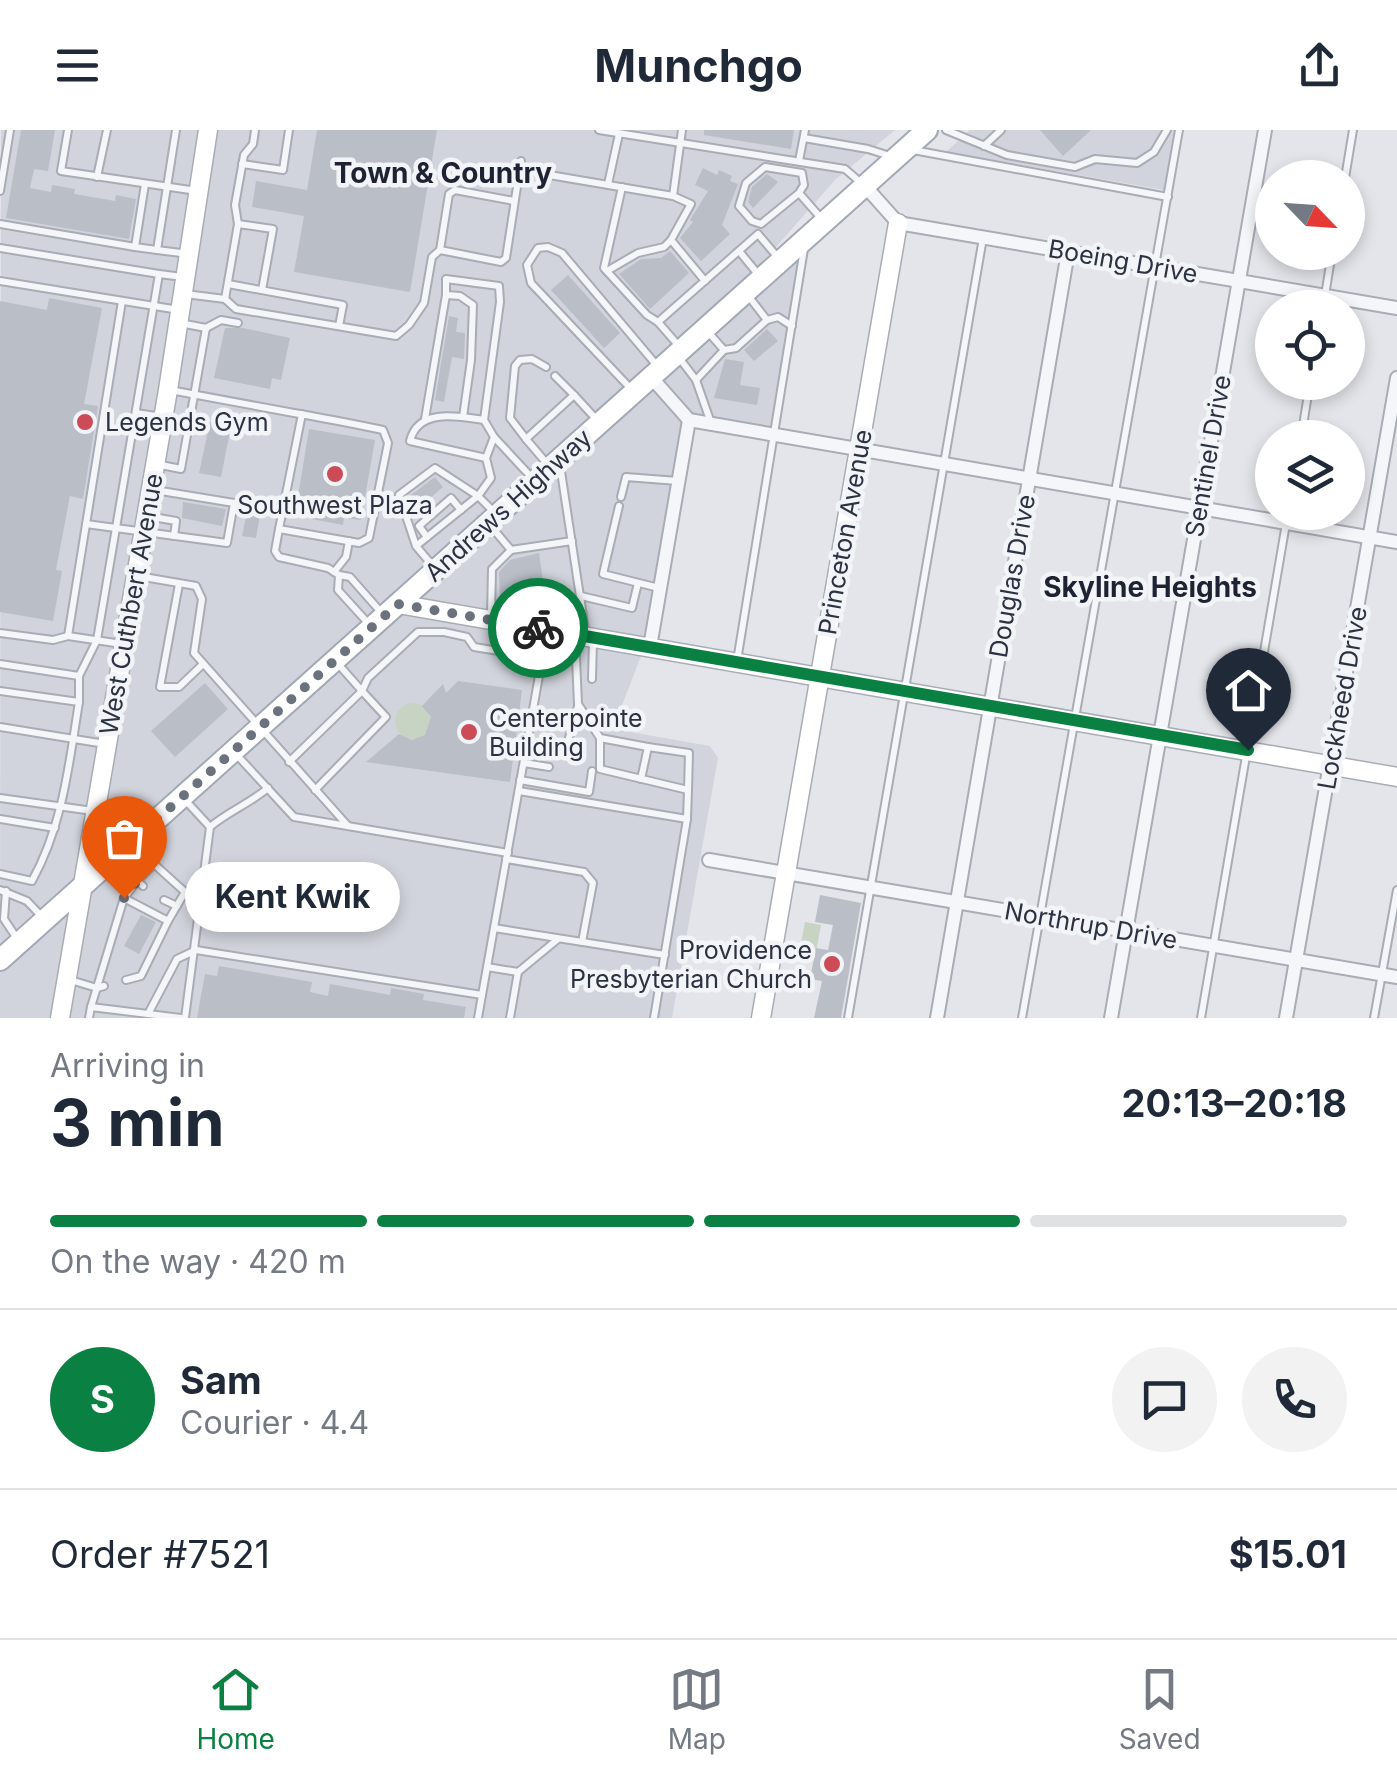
<!DOCTYPE html>
<html lang="en">
<head>
<meta charset="utf-8">
<style>
  body { margin:0; font-family:Inter,sans-serif; background:#f2f2f3; color:#1f2937; height:100vh; display:flex; flex-direction:column; font-size:38px; white-space:nowrap }
  * { box-sizing:border-box; margin:0 }
  p { font-size:32px; color:#747a83 }
  .icon { flex:none; width:55px; height:55px; fill:none; stroke:currentColor; stroke-width:2; stroke-linecap:round; stroke-linejoin:round }
  .map { position:relative; height:888px; overflow:hidden }
  .drawer { display:flex; flex-direction:column; background:#fff; flex:1 }
  .drawer>* { flex:none }
  .needle { width:65px; rotate:115deg }
  .tools { position:absolute; left:1255px; top:30px; display:grid; gap:20px }
  .tools a { display:grid; place-items:center; width:110px; height:110px; border-radius:50%; background:#fff; box-shadow:0 5px 15px #0003; font-size:50px }
  .pin { position:absolute; display:grid; place-items:center; width:85px; height:85px; color:#fff; margin:-102px -42px; border-radius:50% 50% 50% 0; rotate:-45deg; box-shadow:0 0 10px #0007 }
  .pin .icon { rotate:45deg }
  .courier { position:absolute; display:grid; place-items:center; width:100px; height:100px; margin:-50px; border:8px solid #0b8043; border-radius:50%; background:#fff; color:#222; box-shadow:0 2px 12px #0007 }
  .bubble { position:absolute; height:70px; border-radius:35px; background:#fff; box-shadow:0 5px 15px #0003; font-size:32px; font-weight:700; line-height:70px; text-align:center }
  .overview em { font-style:normal; font-weight:700 }
  .overview div { display:flex; flex-direction:column-reverse }
  .overview { display:flex; align-items:center; justify-content:space-between; height:170px; padding:0 50px }
  h1 { font-size:65px; font-weight:700; line-height:75px }
  .bar { display:grid; grid-template-columns:repeat(4,1fr); gap:15px 10px; align-content:center; height:120px; padding:0 50px }
  .bar i { height:12px; border-radius:8px; background:#e0e1e3 }
  .bar .active { background:#0b8043 }
  .bar p { grid-column:span 4 }
  .line { display:flex; align-items:center; gap:25px; padding:0 50px; border-top:2px solid #e0e1e3 }
  .line div { flex:1 }
  .round { display:grid; place-items:center; flex:none; width:105px; height:105px; border-radius:52px; background:#f2f2f3 }
  header { display:flex; justify-content:space-between; align-items:center; height:130px; padding:0 50px; background:#fff; font-size:45px; font-weight:700 }
  .menu { display:flex; justify-content:space-around; align-items:center; height:140px; border-top:2px solid #e0e1e3; background:#fff; font-size:28px; color:#747a83 }
  .menu a { display:grid; justify-items:center; gap:5px }
  .menu .active { color:#0b8043 }
  .map>svg:first-child { display:block }
  .built { fill:#d1d4dc }
  .green { fill:#c7d4c4 }
  .building { fill:#babec7 }
  .lines { fill:none; stroke-linecap:round; stroke-linejoin:round }
  .lane-casing { stroke:#a8acb4; stroke-width:10 }
  .street-casing { stroke:#a8acb4; stroke-width:16 }
  .secondary-casing { stroke:#a8acb4; stroke-width:21 }
  .primary-casing { stroke:#a2a9b6; stroke-width:24 }
  .lane { stroke:#f5f6f9; stroke-width:6 }
  .street { stroke:#f5f6f9; stroke-width:12 }
  .secondary { stroke:#fff; stroke-width:18 }
  .primary { stroke:#fff; stroke-width:20 }
  .done { stroke:#6b717d; stroke-width:10; stroke-dasharray:0 18 }
  .route { stroke:#0b8043; stroke-width:12 }
  .poi-dot { fill:#cc4b56; stroke:#f2f4f8; stroke-width:4 }
  .labels { text-anchor:middle; stroke-width:9; stroke-linejoin:round; paint-order:stroke }
  .street-label { font-size:25px; fill:#2b3242; stroke:#f2f4f8 }
  .poi-label { font-size:25px; fill:#2b3242; stroke:#f2f4f8; text-anchor:start }
  .neighbourhood-label { font-size:28px; font-weight:bold; fill:#1d2333; stroke:#f2f4f8 }
</style>
</head>
<body>
<header><svg class="icon" aria-label="menu" viewBox="0 0 24 24"><path d="M4 6h16M4 12h16M4 18h16"/></svg>Munchgo<svg class="icon" aria-label="share" viewBox="0 0 24 24"><path d="M12 15V3M7 8l5-5 5 5M5 13v7h14v-7"/></svg></header>
<div class="map">
<svg width="1397" height="888" viewBox="0 0 1397 888">
  <rect width="100%" height="100%" fill="#e3e5ea"/>
  <g class="built">
    <polygon points="1,0 895,0 835,50 694,210 806,115 774,305 690,291 644,518 613,599 710,616 718,628 672,888 0,888"/>
    <polygon points="970,0 1174,0 1164,60 946,22"/>
  </g>
  <g class="green">
    <circle cx="413" cy="591" r="18"/>
    <polygon points="805,792 821,795 816,822 800,818"/>
  </g>
  <g class="building">
    <polygon points="21,0 55,0 48,41 34,39 30,58 51,62 52,55 75,59 74,64 115,71 116,65 136,69 129,109 6,88"/>
    <polygon points="317,0 437,0 410,162 294,142 304,86 252,77 256,51 307,60"/>
    <polygon points="704,0 794,0 791,19 704,5"/>
    <polygon points="1040,0 1091,0 1063,26"/>
    <polygon points="703,38 717,45 719,40 732,46 730,51 738,54 722,95 730,104 701,131 680,108 693,92 690,90 708,61 695,55"/>
    <polygon points="767,44 778,52 753,78 748,72 752,57"/>
    <polygon points="670,121 689,143 650,179 619,144 641,129 661,128"/>
    <polygon points="568,145 620,203 604,218 551,160"/>
    <polygon points="49,168 102,178 84,274 98,276 83,369 70,366 56,440 62,441 53,491 0,482 0,171 47,180"/>
    <polygon points="449,186 458,188 456,202 465,203 464,229 452,227 444,272 435,270"/>
    <polygon points="225,198 243,198 290,208 281,250 272,248 270,259 214,248"/>
    <polygon points="767,199 778,211 754,231 744,220"/>
    <polygon points="725,229 744,232 740,255 760,258 757,275 714,268"/>
    <polygon points="210,292 231,296 221,347 199,343"/>
    <polygon points="309,299 375,310 361,390 344,388 343,395 312,389 313,382 296,379"/>
    <polygon points="435,347 443,357 417,379 407,368"/>
    <polygon points="183,372 226,379 222,396 182,388"/>
    <polygon points="247,382 260,385 256,408 242,406"/>
    <polygon points="539,423 546,472 514,475 512,466 500,468 499,442 510,430"/>
    <polygon points="458,551 522,560 510,652 366,632 399,604 412,610 425,605 431,587 422,576 443,554 446,563"/>
    <polygon points="205,553 228,579 175,627 151,601"/>
    <polygon points="820,765 861,773 841,888 814,888 822,851 810,849 816,818 828,820 833,795 815,792"/>
    <polygon points="141,785 156,792 139,824 124,816"/>
    <polygon points="219,836 312,852 310,862 328,866 330,854 390,865 391,858 424,864 423,870 466,877 464,888 197,888 205,844 217,846"/>
  </g>
  <g class="lines">
    <g class="lane-casing">
      <g id="lane">
        <polyline points="68,0 61,41 197,61"/>
        <polyline points="176,0 157,120 189,124"/>
        <polyline points="599,0 845,39 860,52"/>
        <polyline points="946,0 1007,25 1075,37 1095,29 1137,33 1154,22 1167,0"/>
        <polyline points="804,8 868,19 890,26"/>
        <polyline points="984,16 1001,0"/>
        <polyline points="913,20 1168,67"/>
        <polyline points="799,31 805,0"/>
        <polyline points="242,34 283,40 289,0"/>
        <polyline points="520,40 673,66 682,0"/>
        <polyline points="97,47 107,0"/>
        <polyline points="1345,48 1353,0"/>
        <polyline points="145,54 135,117 157,120"/>
        <polyline points="608,54 619,4"/>
        <polyline points="622,57 604,138 647,185 658,192"/>
        <polyline points="0,61 10,0"/>
        <polyline points="799,63 804,55 802,43 765,37 746,53 739,76 752,91 761,94 799,63 820,87"/>
        <polyline points="673,66 691,74 671,110 705,151"/>
        <polyline points="0,94 135,117"/>
        <polyline points="238,94 273,99 262,160"/>
        <polyline points="0,118 159,144 97,510 79,546 0,534"/>
        <polyline points="440,120 501,132 506,128 521,31"/>
        <polyline points="739,121 757,143"/>
        <polyline points="607,141 638,123 664,117 671,110"/>
        <polyline points="159,144 183,147"/>
        <polyline points="0,151 179,180"/>
        <polyline points="228,154 343,175 339,196"/>
        <polyline points="185,164 225,169 236,179 396,206 409,195 424,173 432,127 440,120 449,64 455,60 514,71"/>
        <polyline points="446,165 446,149 499,156 500,172 484,290 494,307 534,350"/>
        <polyline points="225,169 238,94 235,75 244,25 253,14 255,0"/>
        <polyline points="1323,178 1332,122"/>
        <polyline points="767,190 778,187 792,196"/>
        <polyline points="180,193 206,198 221,190 238,193"/>
        <polyline points="708,202 724,220"/>
        <polyline points="678,215 658,192 758,104 780,130"/>
        <polyline points="680,229 696,250 711,293"/>
        <polyline points="555,246 574,265"/>
        <polyline points="696,250 724,220 736,218 767,190 746,163"/>
        <path d="M170,260L294,283C324,288 354,294 383,300L388,313L369,408L359,413L279,399L302,284"/>
        <polyline points="632,260 531,153 527,135 538,118 548,117 562,123 659,238"/>
        <polyline points="136,283 162,287"/>
        <polyline points="425,289 446,165 460,166 473,175 471,230 463,287"/>
        <path d="M484,290C457,286 418,278 410,311L486,328"/>
        <polyline points="494,307 486,328 491,348 478,366 495,383"/>
        <polyline points="1301,308 1310,252"/>
        <polyline points="526,309 510,288 515,236 520,230 532,229 546,237"/>
        <polyline points="156,334 181,339 206,198"/>
        <polyline points="560,335 586,506"/>
        <polyline points="549,336 526,309 574,265 596,289"/>
        <polyline points="621,367 626,347 678,351"/>
        <polyline points="619,376 603,444 659,458"/>
        <polyline points="147,386 176,391 174,406"/>
        <polyline points="86,394 227,413 234,373 155,360"/>
        <polyline points="490,395 511,420 572,411"/>
        <polyline points="279,399 275,421 279,427 328,438 339,445"/>
        <polyline points="427,407 419,396 451,368 461,380"/>
        <polyline points="416,416 399,365 435,338 478,366 416,416 432,435"/>
        <polyline points="334,442 346,427 349,411"/>
        <polyline points="138,446 196,456 202,469 194,523 348,696"/>
        <polyline points="179,454 160,557 179,557 203,534"/>
        <polyline points="581,466 632,478 638,453"/>
        <polyline points="491,486 492,439 511,420"/>
        <polyline points="368,493 338,460 339,445 350,447 380,481"/>
        <polyline points="0,503 53,510 68,506 122,171"/>
        <polyline points="68,506 122,514"/>
        <polyline points="575,506 578,574 600,608 600,639 688,660 687,689"/>
        <polyline points="737,531 804,119"/>
        <polyline points="339,535 362,561 368,548 418,502 444,502 467,507 474,517 542,528"/>
        <polyline points="592,549 593,509"/>
        <path d="M0,561L79,572C69,634 63,695 32,751L0,744"/>
        <polyline points="79,572 79,546"/>
        <polyline points="0,597 105,614"/>
        <polyline points="600,608 648,617 641,649"/>
        <polyline points="567,615 578,576"/>
        <polyline points="648,617 689,623 688,660"/>
        <polyline points="235,623 294,687 508,723"/>
        <polyline points="289,632 362,561 386,587 315,660"/>
        <polyline points="524,633 549,637"/>
        <polyline points="520,650 589,662 592,641"/>
        <polyline points="519,661 687,689 654,888"/>
        <polyline points="0,668 93,681"/>
        <polyline points="0,689 55,698"/>
        <path d="M210,697C229,681 249,674 268,658"/>
        <polyline points="506,729 584,742 593,753 582,812"/>
        <polyline points="121,730 137,751 154,734 185,762 168,791 124,768 137,751 143,756"/>
        <polyline points="0,760 27,771 44,789"/>
        <polyline points="6,761 4,789 18,810"/>
        <polyline points="164,770 177,776"/>
        <polyline points="494,798 665,825"/>
        <polyline points="487,837 518,842 558,809"/>
        <polyline points="67,849 97,858 104,856"/>
        <polyline points="126,850 141,846 168,791"/>
        <polyline points="91,877 124,768"/>
        <polyline points="148,884 181,888"/>
        <polyline points="89,888 91,877 148,884 177,829 196,820 482,865 547,501"/>
        <polyline points="185,888 210,697 186,671"/>
        <polyline points="478,888 482,865"/>
        <polyline points="510,888 518,842"/>
        <polyline points="848,888 983,108"/>
        <polyline points="1022,888 1179,0"/>
        <polyline points="1201,888 1288,382"/>
        <polyline points="1374,888 1397,760"/>
      </g>
    </g>
    <g class="street-casing">
      <g id="street">
        <polyline points="865,56 898,93 1397,178"/>
        <polyline points="651,247 689,290 1397,412"/>
        <polyline points="650,517 689,290"/>
        <polyline points="709,730 1397,847"/>
        <polyline points="937,888 1068,122"/>
        <polyline points="1111,888 1265,0"/>
        <polyline points="1286,888 1397,248"/>
      </g>
    </g>
    <g class="secondary-casing">
      <g id="secondary">
        <polyline points="398,474 1397,647"/>
        <polyline points="60,888 168,260 208,0"/>
        <polyline points="761,888 898,93"/>
      </g>
    </g>
    <g class="primary-casing">
      <polyline id="primary" points="0,830 927,0"/>
    </g>
    <use href="#lane" class="lane"/>
    <use href="#street" class="street"/>
    <use href="#secondary" class="secondary"/>
    <use href="#primary" class="primary"/>
  </g>
  <g class="lines">
    <polyline class="done" points="124,768 137,751 117,725 398,474 538,498"/>
    <polyline class="route" points="538,498 1248,620"/>
  </g>
  <g class="poi-dot">
    <circle cx="85" cy="292" r="10"/>
    <circle cx="335" cy="344" r="10"/>
    <circle cx="469" cy="602" r="10"/>
    <circle cx="832" cy="834" r="10"/>
  </g>
  <g class="labels">
    <g class="street-label">
      <text transform="translate(1123 131) rotate(10)" y="9">Boeing Drive</text>
      <text transform="translate(1208 326) rotate(-80)" y="9">Sentinel Drive</text>
      <text transform="translate(508 375) rotate(-42)" y="9">Andrews Highway</text>
      <text transform="translate(845 402) rotate(-80)" y="9">Princeton Avenue</text>
      <text transform="translate(1012 446) rotate(-80)" y="9">Douglas Drive</text>
      <text transform="translate(131 474) rotate(-80)" y="9">West Cuthbert Avenue</text>
      <text transform="translate(1342 568) rotate(-80)" y="9">Lockheed Drive</text>
      <text transform="translate(1091 795) rotate(10)" y="9">Northrup Drive</text>
    </g>
    <g class="poi-label">
      <text x="105" y="301">Legends Gym</text>
      <text x="335" y="384" text-anchor="middle">Southwest Plaza</text>
      <text x="489" y="597">Centerpointe<tspan x="489" dy="29">Building</tspan></text>
      <text x="812" y="829" text-anchor="end">Providence<tspan x="812" dy="29">Presbyterian Church</tspan></text>
    </g>
    <g class="neighbourhood-label">
      <text x="443" y="53">Town &amp; Country</text>
      <text x="1150" y="467">Skyline Heights</text>
    </g>
  </g>
</svg>
<div class="tools">
<a><svg class="needle" viewBox="-14 -14 28 28"><path d="M0-13l5 13h-10z" fill="#e53935"/><path d="M0 13l5-13h-10z" fill="#747a83"/></svg></a>
<a><svg class="icon" aria-label="locate" viewBox="0 0 24 24"><circle cx="12" cy="12" r="6"/><path d="M12 2v4M12 18v4M2 12h4M18 12h4"/></svg></a>
<a><svg class="icon" aria-label="layers" viewBox="0 0 24 24"><path d="M12 4l9 5-9 5-9-5zM3 14l9 5 9-5"/></svg></a>
</div>
<div class="pin" style="left:124px;top:768px;background:#ea580c"><svg class="icon" aria-label="bag" viewBox="0 0 24 24"><path d="M5 8h14l-1 12H6zM9 8a3 3 0 0 1 6 0"/></svg></div>
<div class="pin" style="left:1248px;top:620px;background:#1f2937"><svg class="icon" aria-label="home" viewBox="0 0 24 24"><path d="M3 11l9-7 9 7M6 9v11h12V9"/></svg></div>
<div class="courier" style="left:538px;top:498px"><svg class="icon" aria-label="bike" viewBox="0 0 24 24"><circle cx="6" cy="16" r="4"/><circle cx="18" cy="16" r="4"/><path d="M6 16l4-8h5l3 8M10 8l3 8H6M13 5h3"/></svg></div>
<div class="bubble" style="left:185px;top:732px;width:215px">Kent Kwik</div>
</div>
<section class="drawer">
<div class="overview"><div><h1>3 min</h1><p>Arriving in</p></div><em>20:13–20:18</em></div>
<div class="bar"><i class="active"></i><i class="active"></i><i class="active"></i><i></i><p>On the way · 420 m</p></div>
<div class="line" style="height:180px"><b class="round" style="background:#0b8043;color:#fff">S</b><div><b>Sam</b><p>Courier · 4.4</p></div><a class="round"><svg class="icon" aria-label="chat" viewBox="0 0 24 24"><path d="M4 5h16v11H9l-5 4z"/></svg></a><a class="round"><svg class="icon" aria-label="phone" viewBox="0 0 24 24"><path d="M5 4h4l2 5-3 2q2 4 5 5l2-3 5 2v4C11 20 4 13 5 4z"/></svg></a></div>
<div class="line" style="height:130px"><div>Order #7521</div><b>$15.01</b></div>
</section>
<nav class="menu">
<a class="active"><svg class="icon" aria-label="home" viewBox="0 0 24 24"><path d="M3 11l9-7 9 7M6 9v11h12V9"/></svg>Home</a>
<a><svg class="icon" aria-label="map" viewBox="0 0 24 24"><path d="M3 6l6-2 6 2 6-2v14l-6 2-6-2-6 2zM9 4v14M15 6v14"/></svg>Map</a>
<a><svg class="icon" aria-label="saved" viewBox="0 0 24 24"><path d="M7 4h10v16l-5-4-5 4z"/></svg>Saved</a>
</nav>
</body>
</html>
